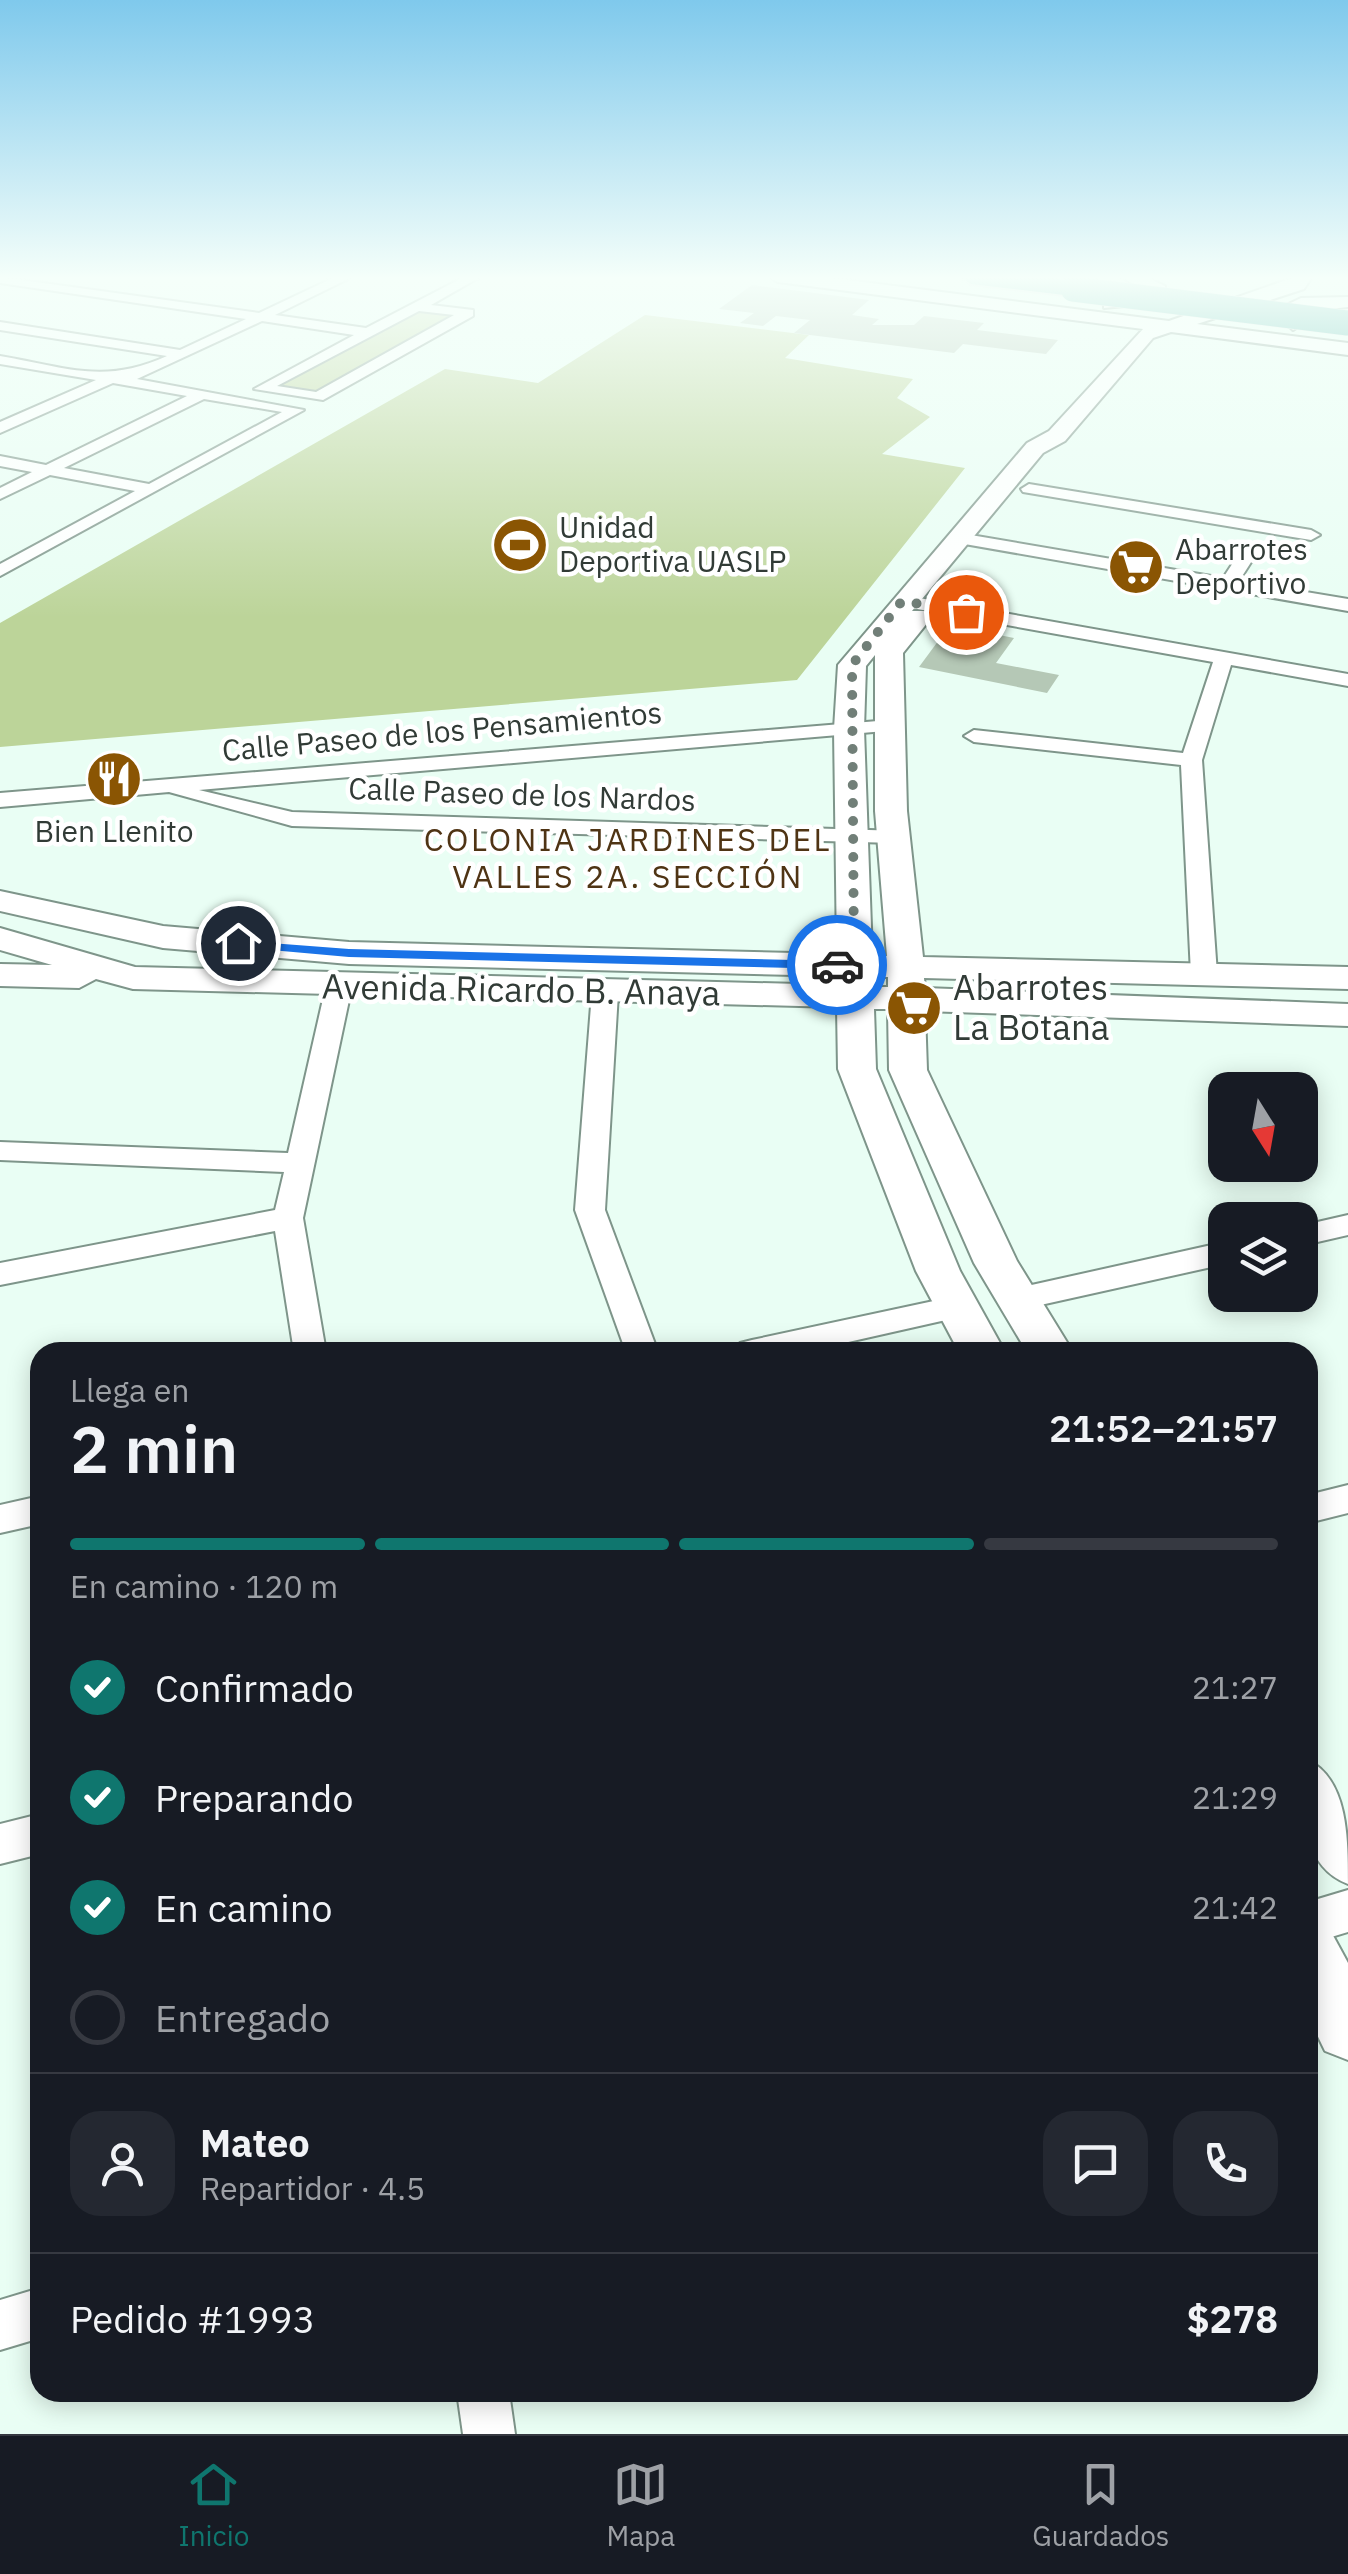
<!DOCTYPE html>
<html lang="es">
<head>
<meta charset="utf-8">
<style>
  body { margin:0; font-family:"IBM Plex Sans",sans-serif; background:#242831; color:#f1f3f6; height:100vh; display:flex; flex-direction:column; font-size:38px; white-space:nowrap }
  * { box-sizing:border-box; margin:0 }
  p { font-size:32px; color:#9ea1a6 }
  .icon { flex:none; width:55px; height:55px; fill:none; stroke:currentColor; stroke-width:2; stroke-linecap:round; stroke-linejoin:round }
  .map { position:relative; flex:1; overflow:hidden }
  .sheet { position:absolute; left:30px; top:1342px; width:1288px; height:1060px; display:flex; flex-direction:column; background:#171b24; border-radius:30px; box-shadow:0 5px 25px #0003 }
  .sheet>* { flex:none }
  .needle { width:65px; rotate:169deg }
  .fabs { position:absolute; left:1208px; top:1072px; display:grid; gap:20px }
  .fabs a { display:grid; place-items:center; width:110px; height:110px; border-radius:20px; background:#171b24; box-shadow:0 5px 25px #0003; font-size:50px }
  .pin { position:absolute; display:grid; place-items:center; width:85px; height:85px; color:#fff; margin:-42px; border:5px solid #fff; border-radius:50%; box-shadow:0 2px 10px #0007 }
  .courier { position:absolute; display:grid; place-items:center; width:100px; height:100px; margin:-50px; border:8px solid #1a73e8; border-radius:50%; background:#fff; color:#222; box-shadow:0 2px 12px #0007 }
  .head em { font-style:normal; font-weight:600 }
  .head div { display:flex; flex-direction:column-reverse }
  .head { display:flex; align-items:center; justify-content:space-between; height:170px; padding:0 40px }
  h1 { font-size:65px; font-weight:600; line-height:75px }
  .bar { display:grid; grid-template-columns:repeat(4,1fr); gap:15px 10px; align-content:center; height:120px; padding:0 40px }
  .bar i { height:12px; border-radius:8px; background:#363941 }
  .bar .selected { background:#0f766e }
  .bar p { grid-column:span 4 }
  .line { display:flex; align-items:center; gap:25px; padding:0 40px; border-top:2px solid #363941 }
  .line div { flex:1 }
  .round { display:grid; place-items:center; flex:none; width:105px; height:105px; border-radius:30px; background:#242831 }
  ol { padding:0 40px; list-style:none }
  li { display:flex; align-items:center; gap:30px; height:110px }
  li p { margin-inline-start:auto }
  li .icon { padding:10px; border-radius:50%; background:#0f766e; color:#fff; stroke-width:4 }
  li:last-child { color:#9ea1a6 }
  li i { width:55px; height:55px; border:5px solid #363941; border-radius:50% }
  .menu { display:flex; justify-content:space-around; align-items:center; height:140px; border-top:2px solid #363941; background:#171b24; font-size:28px; color:#9ea1a6 }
  .menu a { display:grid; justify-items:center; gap:5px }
  .menu .selected { color:#0f766e }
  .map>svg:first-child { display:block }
  .green { fill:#bcd499 }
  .building { fill:#b5c8b6 }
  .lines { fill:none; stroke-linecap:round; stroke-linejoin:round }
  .street-casing { stroke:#7e958a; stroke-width:4 }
  .secondary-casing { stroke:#7e958a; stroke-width:4 }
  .highway-casing { stroke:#dee0df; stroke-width:4 }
  .street { fill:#fff; fill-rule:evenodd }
  .secondary { fill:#fff; fill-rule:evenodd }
  .highway { fill:#3bab9f; fill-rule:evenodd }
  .highway-bridge-casing { stroke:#dee0df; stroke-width:26; stroke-linecap:butt }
  .highway-bridge { stroke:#3bab9f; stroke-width:25 }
  .route { fill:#1a73e8 }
  .done { stroke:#717f78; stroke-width:10; stroke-dasharray:0 18 }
  .labels { text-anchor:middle; stroke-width:9; stroke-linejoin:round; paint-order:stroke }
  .far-poi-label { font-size:30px; fill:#313b36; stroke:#fff; text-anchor:start }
  .far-street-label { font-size:30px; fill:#313b36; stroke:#fff }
  .far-neighbourhood-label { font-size:32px; letter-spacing:2.5px; fill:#4f3414; stroke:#fff }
  .poi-label { font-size:35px; fill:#313b36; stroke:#fff; text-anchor:start }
  .street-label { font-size:35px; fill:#313b36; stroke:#fff }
</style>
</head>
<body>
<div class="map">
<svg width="1348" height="2434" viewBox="0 0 1348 2434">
  <rect width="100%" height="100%" fill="#e9fef4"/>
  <g class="green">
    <polygon points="422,310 458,314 315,392 276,386"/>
    <polygon points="645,315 809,335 785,358 913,379 897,398 930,417 882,454 965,468 797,680 0,747 0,623 445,369 538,383"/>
  </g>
  <g class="building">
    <polygon points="752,285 869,300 852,315 879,319 872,325 914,325 924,316 984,323 977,330 1058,340 1046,354 963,344 954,353 794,333 810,320 776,316 763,326 740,323 754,313 719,309"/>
    <polygon points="950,625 1014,638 996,663 1059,675 1047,693 919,667"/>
  </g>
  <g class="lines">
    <g class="street-casing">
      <g id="street">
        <path d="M0,277L259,313L335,277H352L275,315L366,328L464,277H480L431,305L473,310V316L323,400L254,389L354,335L262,321L137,379L304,410L0,576V564L135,491L50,475L0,499V488L32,472L0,466V456L46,465L187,396L113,383L0,433V422L96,380L0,364V356C65,367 104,385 167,356L0,330V322L180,350L246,319L0,283ZM419,311L454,315L316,392L277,386ZM204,399L282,412L149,484L64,468Z"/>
        <polygon points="1029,484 1311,530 1320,535 1311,540 1023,492 1021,489"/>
        <polygon points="959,533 1223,578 1240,552 1246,551 1255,556 1239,581 1348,599 1348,611 953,542 950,538"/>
        <polygon points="902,595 1348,674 1348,686 1231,665 1202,760 1217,974 1213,979 1204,982 1191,974 1181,765 974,742 964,736 974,730 1183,753 1213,662 895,605 893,601"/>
        <polygon points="890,720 900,726 897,730 199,790 292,812 902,831 905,836 894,843 292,826 169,792 0,807 0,793"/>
        <polygon points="339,978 352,986 303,1218 326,1352 294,1352 275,1231 0,1285 0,1263 275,1210 284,1172 0,1160 0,1142 288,1153 326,986"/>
        <polygon points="605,985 618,993 605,1210 658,1352 626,1352 575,1210 592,993"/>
        <polygon points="1348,1215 1348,1235 1300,1246 1300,1226"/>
        <polygon points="1225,1242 1225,1264 1018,1310 1007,1307 1002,1299 1007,1291 1018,1288"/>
        <polygon points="957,1296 968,1299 973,1307 968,1315 804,1352 736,1352 740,1343 752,1340"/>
        <polygon points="1348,1485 1348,1513 1308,1523 1308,1495"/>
        <polygon points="40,1496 40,1524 0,1533 0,1505"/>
        <polygon points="40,1814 40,1854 0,1864 0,1824"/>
        <polygon points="1348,1890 1348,1932 1308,1944 1308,1902"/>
        <polygon points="40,2288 40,2338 0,2350 0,2300"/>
        <polygon points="457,2392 509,2392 515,2434 463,2434"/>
      </g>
    </g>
    <g class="secondary-casing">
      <g id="secondary">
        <path d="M770,277H824L1169,321L1295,277H1312L1304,289L1197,324L1348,343V355L1171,332L1153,338L1065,441L1043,453L912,611H928L932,617L903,653L907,811L923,957L1348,967V989L924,978L925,988L1348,1004V1026L925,1011L927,1070L1017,1261L1073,1352H1027L974,1263L889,1070L888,1009H874L876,1069L960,1271L1005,1352H959L916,1271L838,1069L837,1007L133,989L96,979L79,988L0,986V964L52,965L0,950V928L135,967L837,985V976L349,964L163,948L0,911V891L163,926L349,942L837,954L834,729L838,665L1027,443L1049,431L1143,329L778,282ZM875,655V811L887,956L872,955L864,729L866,666ZM873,977H888V987H873Z"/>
        <polygon points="1122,277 1146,277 1165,286 1165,298 1156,303 1104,308 1104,300 1149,294"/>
        <polygon points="1348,297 1348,307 1294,313 1302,324 1293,330 1274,311 1301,298"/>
        <path d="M1308,1760C1348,1780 1348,1838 1348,1884C1297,1864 1305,1806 1308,1760Z"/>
        <polygon points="1308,1921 1330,1930 1348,1963 1348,2060 1325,2051 1308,2016"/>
      </g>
    </g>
    <g class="highway-casing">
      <path id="highway" d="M960,277C987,277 1066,271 1084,289L1073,296L971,284Z"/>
    </g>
    <use href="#street" class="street"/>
    <use href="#secondary" class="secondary"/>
    <use href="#highway" class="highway"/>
    <g class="highway-bridge-casing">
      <polyline id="highway-bridge" points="1073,289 1348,323"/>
    </g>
    <use href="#highway-bridge" class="highway-bridge"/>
  </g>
  <linearGradient id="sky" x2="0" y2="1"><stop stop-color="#7fc9ec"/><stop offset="0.45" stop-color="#f5fffa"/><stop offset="1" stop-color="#f5fffa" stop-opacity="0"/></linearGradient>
  <rect width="1348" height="618" fill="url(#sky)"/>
  <polygon class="route" points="233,940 349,949 837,961 844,965 837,969 349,957 238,947"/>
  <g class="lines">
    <polyline class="done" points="837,965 854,966 852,665 902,601 966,612"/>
  </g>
  <defs>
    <g id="stadium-disc" transform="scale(2.875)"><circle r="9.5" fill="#8a5503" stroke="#fff"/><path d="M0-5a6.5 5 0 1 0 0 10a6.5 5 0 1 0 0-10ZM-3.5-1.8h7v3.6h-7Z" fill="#fff"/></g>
    <g id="supermarket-disc" transform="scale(2.875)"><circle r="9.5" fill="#8a5503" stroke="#fff"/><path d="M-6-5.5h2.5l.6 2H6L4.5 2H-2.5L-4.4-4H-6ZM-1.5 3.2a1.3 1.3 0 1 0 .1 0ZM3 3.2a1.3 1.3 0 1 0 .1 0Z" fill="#fff"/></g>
    <g id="restaurant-disc" transform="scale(2.875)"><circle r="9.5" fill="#8a5503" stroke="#fff"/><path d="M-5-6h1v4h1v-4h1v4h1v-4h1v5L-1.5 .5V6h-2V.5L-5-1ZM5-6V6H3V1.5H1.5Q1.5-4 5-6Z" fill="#fff"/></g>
  </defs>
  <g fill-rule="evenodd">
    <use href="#stadium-disc" x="520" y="545"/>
    <use href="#supermarket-disc" x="1136" y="567"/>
    <use href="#restaurant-disc" x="114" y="779"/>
    <use href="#supermarket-disc" x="914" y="1008"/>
  </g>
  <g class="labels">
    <g class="far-poi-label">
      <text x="559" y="538">Unidad<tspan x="559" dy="34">Deportiva UASLP</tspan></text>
      <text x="1175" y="560">Abarrotes<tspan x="1175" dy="34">Deportivo</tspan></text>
      <text x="114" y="842" text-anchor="middle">Bien Llenito</text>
    </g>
    <g class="far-street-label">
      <text transform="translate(442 732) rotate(-5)" y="10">Calle Paseo de los Pensamientos</text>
      <text transform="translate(522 795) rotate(2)" y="10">Calle Paseo de los Nardos</text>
    </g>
    <g class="far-neighbourhood-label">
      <text x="628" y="851">COLONIA JARDINES DEL<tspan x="628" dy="37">VALLES 2A. SECCIÓN</tspan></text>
    </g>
    <g class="poi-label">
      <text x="953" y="1000">Abarrotes<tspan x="953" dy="40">La Botana</tspan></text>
    </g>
    <g class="street-label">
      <text transform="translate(521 990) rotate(1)" y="12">Avenida Ricardo B. Anaya</text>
    </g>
  </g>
</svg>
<div class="fabs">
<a><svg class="needle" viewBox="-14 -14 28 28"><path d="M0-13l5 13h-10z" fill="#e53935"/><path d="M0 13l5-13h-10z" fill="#9ea1a6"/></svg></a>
<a><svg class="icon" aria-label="layers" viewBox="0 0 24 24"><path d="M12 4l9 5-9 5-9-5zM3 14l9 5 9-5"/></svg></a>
</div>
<div class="pin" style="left:966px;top:612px;background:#ea580c"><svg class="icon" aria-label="bag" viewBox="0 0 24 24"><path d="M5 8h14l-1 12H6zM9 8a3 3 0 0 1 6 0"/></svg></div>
<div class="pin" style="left:238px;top:943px;background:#1f2937"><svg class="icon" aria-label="home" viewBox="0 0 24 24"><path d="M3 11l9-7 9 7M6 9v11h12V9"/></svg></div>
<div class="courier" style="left:837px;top:965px"><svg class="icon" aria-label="car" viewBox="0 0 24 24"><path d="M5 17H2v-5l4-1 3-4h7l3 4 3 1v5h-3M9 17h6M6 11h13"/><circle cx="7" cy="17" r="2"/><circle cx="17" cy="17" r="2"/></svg></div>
<section class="sheet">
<div class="head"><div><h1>2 min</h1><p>Llega en</p></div><em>21:52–21:57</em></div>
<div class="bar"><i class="selected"></i><i class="selected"></i><i class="selected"></i><i></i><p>En camino · 120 m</p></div>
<ol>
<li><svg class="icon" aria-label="check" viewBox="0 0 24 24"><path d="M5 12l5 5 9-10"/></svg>Confirmado<p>21:27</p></li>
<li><svg class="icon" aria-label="check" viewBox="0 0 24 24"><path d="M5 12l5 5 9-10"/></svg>Preparando<p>21:29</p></li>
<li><svg class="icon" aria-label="check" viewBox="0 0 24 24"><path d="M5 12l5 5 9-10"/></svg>En camino<p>21:42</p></li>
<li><i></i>Entregado</li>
</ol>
<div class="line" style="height:180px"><a class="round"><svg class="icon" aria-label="person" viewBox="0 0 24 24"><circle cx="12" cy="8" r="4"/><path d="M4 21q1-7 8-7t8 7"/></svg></a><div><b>Mateo</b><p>Repartidor · 4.5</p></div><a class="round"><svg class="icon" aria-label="chat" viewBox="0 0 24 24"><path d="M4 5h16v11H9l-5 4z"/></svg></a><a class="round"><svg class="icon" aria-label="phone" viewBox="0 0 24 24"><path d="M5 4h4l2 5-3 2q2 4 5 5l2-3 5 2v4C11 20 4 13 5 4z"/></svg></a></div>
<div class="line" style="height:130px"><div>Pedido #1993</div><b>$278</b></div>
</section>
</div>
<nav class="menu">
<a class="selected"><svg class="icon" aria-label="home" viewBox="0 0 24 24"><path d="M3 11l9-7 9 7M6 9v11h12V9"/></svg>Inicio</a>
<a><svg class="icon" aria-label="map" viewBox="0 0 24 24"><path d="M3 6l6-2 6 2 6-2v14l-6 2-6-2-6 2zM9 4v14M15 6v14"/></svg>Mapa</a>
<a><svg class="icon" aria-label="saved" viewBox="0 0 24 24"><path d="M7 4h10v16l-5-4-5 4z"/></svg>Guardados</a>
</nav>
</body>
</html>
